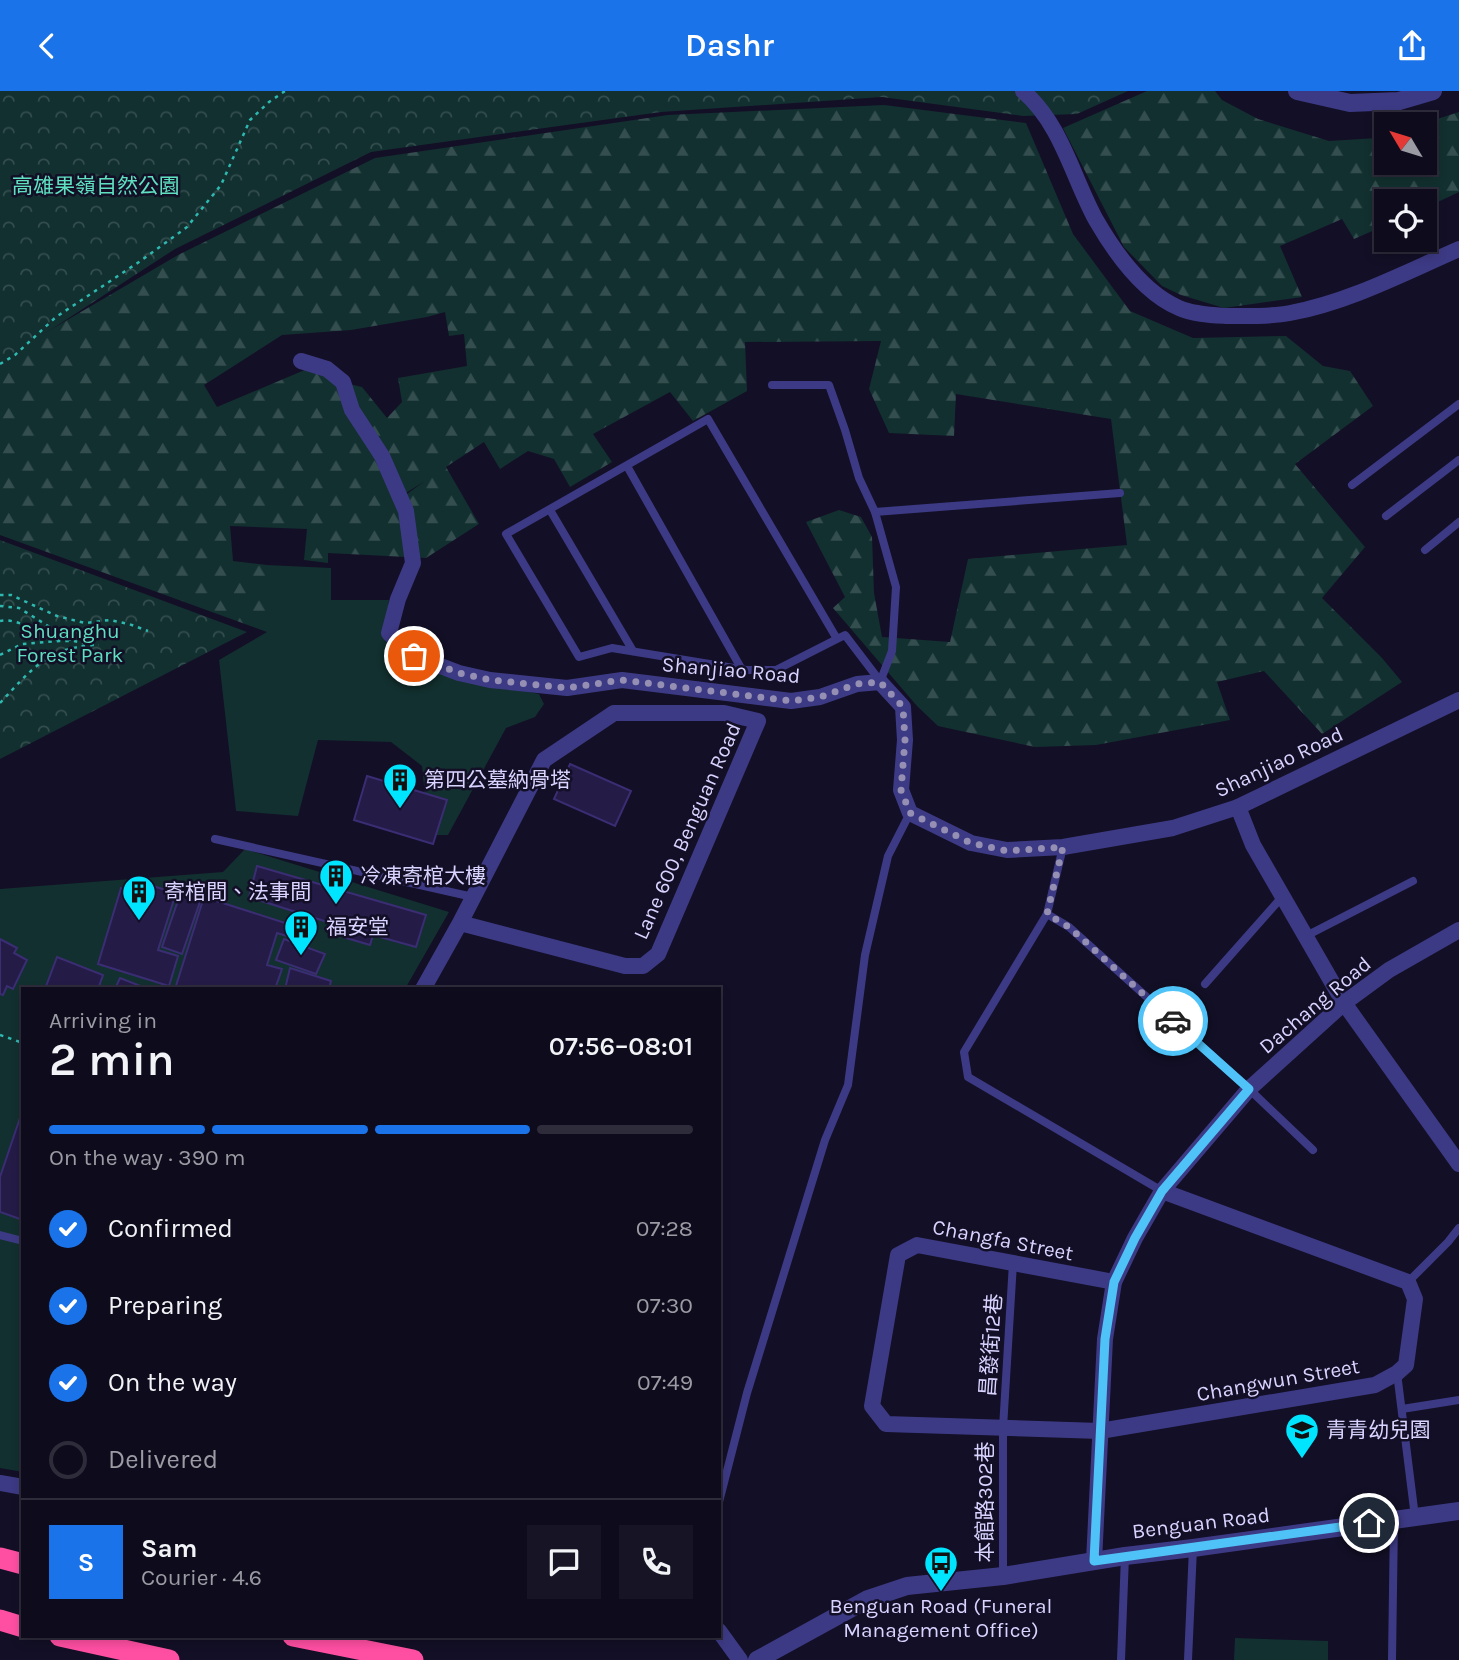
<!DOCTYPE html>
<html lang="en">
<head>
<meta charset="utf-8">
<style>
  body { margin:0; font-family:Karla,"Noto Sans TC",sans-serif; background:#171425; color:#f1f3f6; height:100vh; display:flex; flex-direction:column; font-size:26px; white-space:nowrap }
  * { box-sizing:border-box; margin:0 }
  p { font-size:23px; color:#9b9ba3 }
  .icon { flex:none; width:38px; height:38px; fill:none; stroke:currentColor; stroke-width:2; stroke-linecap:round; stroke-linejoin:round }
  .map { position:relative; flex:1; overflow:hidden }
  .sheet { position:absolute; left:21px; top:896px; width:700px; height:651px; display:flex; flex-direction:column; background:#0e0b1c; border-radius:0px; box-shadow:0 4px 10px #0003,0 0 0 2px #2e2b3b }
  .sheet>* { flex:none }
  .needle { width:46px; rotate:308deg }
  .fabs { position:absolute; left:1374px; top:21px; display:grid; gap:14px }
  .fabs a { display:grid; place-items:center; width:63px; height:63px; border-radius:0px; background:#0e0b1c; box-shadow:0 4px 10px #0003,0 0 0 2px #2e2b3b; font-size:35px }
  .pin { position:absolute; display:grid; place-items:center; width:60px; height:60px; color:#fff; margin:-30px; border:4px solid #fff; border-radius:50%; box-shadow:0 2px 7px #0007 }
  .courier { position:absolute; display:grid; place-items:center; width:70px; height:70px; margin:-35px; border:5px solid #4fc3f7; border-radius:50%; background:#fff; color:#222; box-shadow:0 2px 9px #0007 }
  .headline em { font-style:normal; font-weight:600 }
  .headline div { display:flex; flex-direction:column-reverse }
  .headline { display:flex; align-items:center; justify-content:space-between; height:119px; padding:0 28px }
  h1 { font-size:46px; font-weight:600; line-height:52px }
  .bar { display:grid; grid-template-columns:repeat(4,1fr); gap:10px 7px; align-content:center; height:84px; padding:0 28px }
  .bar i { height:9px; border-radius:5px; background:#2e2b3b }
  .bar .current { background:#1a73e8 }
  .bar p { grid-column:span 4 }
  .line { display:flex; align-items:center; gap:18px; padding:0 28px; border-top:2px solid #2e2b3b }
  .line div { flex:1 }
  .round { display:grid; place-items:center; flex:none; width:74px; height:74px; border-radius:0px; background:#171425 }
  ol { padding:0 28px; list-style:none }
  li { display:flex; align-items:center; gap:21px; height:77px }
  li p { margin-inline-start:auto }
  li .icon { padding:7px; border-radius:50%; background:#1a73e8; color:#fff; stroke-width:4 }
  li:last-child { color:#9b9ba3 }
  li i { width:38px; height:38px; border:4px solid #2e2b3b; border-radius:50% }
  header { display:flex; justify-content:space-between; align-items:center; height:91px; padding:0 28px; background:#1a73e8; color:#fff; font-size:32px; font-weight:600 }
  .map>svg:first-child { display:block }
  .green { fill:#12302f }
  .forest { fill:url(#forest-firs); fill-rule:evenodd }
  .park { fill:url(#park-crowns) }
  .building { fill:#241b47; stroke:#3b2d73; stroke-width:2 }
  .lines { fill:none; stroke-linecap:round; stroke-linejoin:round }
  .path { stroke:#2fb8b0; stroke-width:2.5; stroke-dasharray:3.5 5; stroke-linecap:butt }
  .service { stroke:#3d3a85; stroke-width:8 }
  .minor { stroke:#3d3a85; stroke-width:16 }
  .tertiary { stroke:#3d3a85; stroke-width:18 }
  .motorway { stroke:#ff4fa3; stroke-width:21 }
  .done { stroke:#948fb3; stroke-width:7; stroke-dasharray:0 12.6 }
  .route { stroke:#4fc3f7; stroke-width:9 }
  .labels { text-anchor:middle; stroke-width:5; stroke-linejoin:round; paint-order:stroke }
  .park-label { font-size:21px; fill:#5fe0c0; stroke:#130f26 }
  .street-label { font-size:21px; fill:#d9d4ff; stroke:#130f26 }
  .poi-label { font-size:21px; fill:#d9d4ff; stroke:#130f26; text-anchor:start }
</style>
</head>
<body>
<header><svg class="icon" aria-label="back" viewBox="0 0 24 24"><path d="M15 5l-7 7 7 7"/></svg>Dashr<svg class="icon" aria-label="share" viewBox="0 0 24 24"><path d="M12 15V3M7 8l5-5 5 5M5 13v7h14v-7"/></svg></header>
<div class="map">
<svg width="1459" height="1569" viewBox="0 0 1459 1569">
  <defs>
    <pattern id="forest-firs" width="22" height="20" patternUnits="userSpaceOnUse" patternTransform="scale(1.75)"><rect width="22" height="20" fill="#12302f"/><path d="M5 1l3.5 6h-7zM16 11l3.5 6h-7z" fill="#344d4e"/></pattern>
    <pattern id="park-crowns" width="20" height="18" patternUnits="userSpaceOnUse" patternTransform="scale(1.75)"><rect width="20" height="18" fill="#12302f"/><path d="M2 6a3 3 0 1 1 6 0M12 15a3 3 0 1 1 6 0" fill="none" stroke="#344d4e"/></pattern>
  </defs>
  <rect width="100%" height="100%" fill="#130f26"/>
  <g class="green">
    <polygon points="267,474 331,477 331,509 389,509 384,547 411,573 455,587 539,603 544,613 535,626 506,637 448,744 429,744 422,675 391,651 318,649 298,725 236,720 219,569 267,541"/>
    <polygon points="245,758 449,821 405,898 23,898 23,1381 0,1377 0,798 223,781"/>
    <polygon points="1235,1547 1328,1550 1328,1569 1234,1569"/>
  </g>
  <g class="forest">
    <polygon points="1147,0 1215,0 1222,9 1258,28 1329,50 1378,47 1386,45 1386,72 1424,72 1424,33 1422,33 1459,21 1459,101 1425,117 1424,110 1386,110 1386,134 1354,148 1342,128 1280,155 1302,206 1224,217 1181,204 1162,195 1124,156 1063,37"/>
    <path d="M884,14L1026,32L1073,143L1130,220L1193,247L1286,245L1323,275L1350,280L1373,315L1295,373L1365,456L1322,507L1382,567L1402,591L1322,643L1264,580L1217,591L1230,629L1096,654L1035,656L938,635L917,615L833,517L845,506L806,431L839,419L861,426L872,446L874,502L882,546L950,551L968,468L1127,454L1111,328L956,303L954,345L889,342L869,298L881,250L745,251L747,300L693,330L670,301L593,343L612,371L570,396L554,368L528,360L500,378L484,351L446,376L479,433L426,467L328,462V472L304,469L307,438L230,435L233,470L267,474V541L0,444V265L28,252L178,164L375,67L668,24ZM445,221L449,245L464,243L467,275L398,287L402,311L387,327L362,296L345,292L401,405L425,390L400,408L336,288L307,278L217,316L204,294L282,244L351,239L427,226Z"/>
  </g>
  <g class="park">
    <polygon points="0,0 1128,0 1077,23 1023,25 882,6 661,21 371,61 175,158 21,258 0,268"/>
    <polygon points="0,449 247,541 0,668"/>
  </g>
  <g class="building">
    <polygon points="570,673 631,700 615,735 554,708"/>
    <polygon points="367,685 447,709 433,753 354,729"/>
    <polygon points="257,775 426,824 416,856 373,844 370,854 343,846 346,837 249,806"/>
    <polygon points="146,793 176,802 158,859 178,865 169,895 98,873 121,797 143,804"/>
    <polygon points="183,795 203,802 182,863 162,856"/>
    <polygon points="204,806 307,839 303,850 277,842 267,874 282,878 275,898 175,898"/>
    <polygon points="0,848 17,857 14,862 27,869 13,898 7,895 3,904 0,903"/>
    <polygon points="284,848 325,863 316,883 276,869"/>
    <polygon points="57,866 103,884 98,898 45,898"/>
    <polygon points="290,877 331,890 329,898 285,898"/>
    <polygon points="120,887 148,898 115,898"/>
    <polygon points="23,1018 23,1129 0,1121 0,1086"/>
  </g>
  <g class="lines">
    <g class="path">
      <polyline points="0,273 15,264 56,226 139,171 187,136 221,94 250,29 269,11 285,0"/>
      <polyline points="0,504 11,504 57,525 85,532 110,529 129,533 148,540"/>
      <polyline points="0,515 19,517 71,549"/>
      <path d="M0,530C15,526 44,543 59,550"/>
      <polyline points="0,564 22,553 59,550 74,550 92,554 99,554"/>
      <path d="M0,612C30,580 46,558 92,554"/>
      <polyline points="0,944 23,952"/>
    </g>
    <g class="service">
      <polyline points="772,294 829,294 845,339 859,387 875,421"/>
      <polyline points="627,375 741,577"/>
      <polyline points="1352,394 1459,313"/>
      <polyline points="550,419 633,560"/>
      <polyline points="1386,425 1459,369"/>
      <polyline points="1425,459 1459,431"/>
      <polyline points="837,548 708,328 506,443 579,566 612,557 746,579 776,579 837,548 845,544 880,590"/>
      <polyline points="880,591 892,560 896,496 875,421 1120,402"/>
      <polyline points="215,748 473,806"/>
      <polyline points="1063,756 1047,823 964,961 968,986 1162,1100"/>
      <polyline points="1047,823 1069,836 1249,998 1313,1059"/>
      <polyline points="1306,845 1413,790"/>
      <polyline points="1205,893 1282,806"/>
      <polyline points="0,1144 23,1150"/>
      <polyline points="1408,1191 1448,1151 1459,1137"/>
      <polyline points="1397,1282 1415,1426"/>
      <polyline points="1402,1318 1459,1309"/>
      <polyline points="719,1411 747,1302 825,1049 848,994 865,864 888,765 910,722"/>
      <polyline points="1003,1485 1003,1337 1013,1172"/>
      <polyline points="1121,1569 1125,1465"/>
      <polyline points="1188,1569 1193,1457"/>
      <polyline points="1392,1569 1394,1429"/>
    </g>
    <g class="minor">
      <path d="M1023,0C1062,34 1072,85 1096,129C1115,162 1142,201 1179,217C1192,223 1211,224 1226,225C1246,225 1269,226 1290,222C1349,211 1404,182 1459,158"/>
      <polyline points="301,270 327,278 343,291 352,319 382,365 406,420 413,472 398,508 389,542 414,565 459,582 490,589 567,597 622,589 791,610 820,606 857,593 880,591 903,616 905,649 901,699 910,722 971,752 1007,759 1063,756 1173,737 1238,716 1459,609"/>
      <polyline points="1238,716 1253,754 1344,912 1459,1073"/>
      <polyline points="423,898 460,832 544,669 614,622 724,622 758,630 658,863 643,875 625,875 460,832"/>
      <polyline points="1114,1191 917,1154 898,1164 872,1315 886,1333 1100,1340 1375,1294 1397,1282 1406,1274 1415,1208 1408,1191 1162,1100"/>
      <polyline points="0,1392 23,1396"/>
      <polyline points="1094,1470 1105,1248 1114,1191 1135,1147 1162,1100 1249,998 1344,912 1389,879 1459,839"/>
      <polyline points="719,1540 740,1569"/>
    </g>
    <g class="tertiary">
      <polyline points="1297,0 1350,12 1399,10 1433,0"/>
      <polyline points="757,1569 868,1508 907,1495 1003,1485 1125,1465 1193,1457 1459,1420"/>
    </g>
    <g class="motorway">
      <polyline points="0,1467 23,1473"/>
      <polyline points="0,1529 23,1536"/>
      <polyline points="60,1545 169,1569"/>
      <polyline points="293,1545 413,1569"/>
    </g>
  </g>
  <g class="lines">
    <polyline class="done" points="414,565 459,582 491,589 567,597 622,589 791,610 820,606 857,593 880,591 903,616 905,649 901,699 910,722 971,752 1007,760 1063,756 1047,823 1069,836 1173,930"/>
    <polyline class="route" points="1173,930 1249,998 1162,1100 1135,1147 1114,1191 1105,1248 1094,1470 1369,1432"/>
  </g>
  <defs>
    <g id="building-pin" transform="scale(1.75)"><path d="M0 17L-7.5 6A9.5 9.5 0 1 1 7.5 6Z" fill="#00e5ff" stroke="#130f26"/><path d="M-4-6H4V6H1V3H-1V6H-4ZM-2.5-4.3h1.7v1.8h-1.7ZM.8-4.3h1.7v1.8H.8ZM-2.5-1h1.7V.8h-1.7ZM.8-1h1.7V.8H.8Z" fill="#111"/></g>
    <g id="school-pin" transform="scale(1.75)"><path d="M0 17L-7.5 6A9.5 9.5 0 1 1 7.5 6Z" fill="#00e5ff" stroke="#130f26"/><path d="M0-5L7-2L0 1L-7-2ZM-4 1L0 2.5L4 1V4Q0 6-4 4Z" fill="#111"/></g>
    <g id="bus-pin" transform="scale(1.75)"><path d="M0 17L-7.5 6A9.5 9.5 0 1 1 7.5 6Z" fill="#00e5ff" stroke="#130f26"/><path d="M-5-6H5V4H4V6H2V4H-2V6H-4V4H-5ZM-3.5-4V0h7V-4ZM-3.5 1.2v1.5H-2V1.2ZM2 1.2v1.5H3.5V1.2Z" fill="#111"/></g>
  </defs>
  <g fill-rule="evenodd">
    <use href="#building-pin" x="400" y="689"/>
    <use href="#building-pin" x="336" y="785"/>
    <use href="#building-pin" x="139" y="801"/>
    <use href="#building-pin" x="301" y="836"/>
    <use href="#school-pin" x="1302" y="1339"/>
    <use href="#bus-pin" x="941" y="1472"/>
  </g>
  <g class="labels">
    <g class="park-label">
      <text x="96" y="102">高雄果嶺自然公園</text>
      <text x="70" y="547">Shuanghu<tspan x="70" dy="24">Forest Park</tspan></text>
    </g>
    <g class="street-label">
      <text transform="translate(731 579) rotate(5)" y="7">Shanjiao Road</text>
      <text transform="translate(1279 671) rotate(-25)" y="7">Shanjiao Road</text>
      <text transform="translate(687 740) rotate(-66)" y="7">Lane 600, Benguan Road</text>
      <text transform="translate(1315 914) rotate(-40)" y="7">Dachang Road</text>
      <text transform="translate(1003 1149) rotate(11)" y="7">Changfa Street</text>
      <text transform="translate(991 1254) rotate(-86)" y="7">昌發街12巷</text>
      <text transform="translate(1278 1289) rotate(-10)" y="7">Changwun Street</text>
      <text transform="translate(985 1411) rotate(-90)" y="7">本館路302巷</text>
      <text transform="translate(1201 1432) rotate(-7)" y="7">Benguan Road</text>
    </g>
    <g class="poi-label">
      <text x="424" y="696">第四公墓納骨塔</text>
      <text x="360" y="792">冷凍寄棺大樓</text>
      <text x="164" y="808">寄棺間、法事間</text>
      <text x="326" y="843">福安堂</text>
      <text x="1326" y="1346">青青幼兒園</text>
      <text x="941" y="1522" text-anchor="middle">Benguan Road (Funeral<tspan x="941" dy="24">Management Office)</tspan></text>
    </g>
  </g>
</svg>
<div class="fabs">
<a><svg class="needle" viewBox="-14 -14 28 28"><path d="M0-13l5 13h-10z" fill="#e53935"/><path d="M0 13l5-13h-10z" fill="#9b9ba3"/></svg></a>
<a><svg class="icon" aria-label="locate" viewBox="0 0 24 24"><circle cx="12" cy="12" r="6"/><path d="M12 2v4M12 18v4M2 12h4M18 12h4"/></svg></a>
</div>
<div class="pin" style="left:414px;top:565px;background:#ea580c"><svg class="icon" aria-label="bag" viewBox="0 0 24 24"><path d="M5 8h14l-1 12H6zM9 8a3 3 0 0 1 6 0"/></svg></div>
<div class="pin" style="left:1369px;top:1432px;background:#1f2937"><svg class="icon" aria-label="home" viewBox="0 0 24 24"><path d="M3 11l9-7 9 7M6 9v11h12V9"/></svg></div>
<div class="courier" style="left:1173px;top:930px"><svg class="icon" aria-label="car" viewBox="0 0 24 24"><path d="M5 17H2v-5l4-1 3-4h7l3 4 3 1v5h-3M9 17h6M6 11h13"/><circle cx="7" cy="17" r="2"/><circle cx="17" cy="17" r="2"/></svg></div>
<section class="sheet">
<div class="headline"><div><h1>2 min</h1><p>Arriving in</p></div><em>07:56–08:01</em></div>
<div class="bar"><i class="current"></i><i class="current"></i><i class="current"></i><i></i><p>On the way · 390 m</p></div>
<ol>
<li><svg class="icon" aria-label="check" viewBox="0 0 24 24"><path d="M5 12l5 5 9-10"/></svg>Confirmed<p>07:28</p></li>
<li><svg class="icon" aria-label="check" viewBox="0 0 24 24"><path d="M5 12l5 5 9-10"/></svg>Preparing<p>07:30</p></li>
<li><svg class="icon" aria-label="check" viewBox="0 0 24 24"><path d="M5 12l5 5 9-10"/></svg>On the way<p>07:49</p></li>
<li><i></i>Delivered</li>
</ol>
<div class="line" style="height:126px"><b class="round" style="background:#1a73e8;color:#fff">S</b><div><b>Sam</b><p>Courier · 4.6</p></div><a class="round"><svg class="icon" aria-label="chat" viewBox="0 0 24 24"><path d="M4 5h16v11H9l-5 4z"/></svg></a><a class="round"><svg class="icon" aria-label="phone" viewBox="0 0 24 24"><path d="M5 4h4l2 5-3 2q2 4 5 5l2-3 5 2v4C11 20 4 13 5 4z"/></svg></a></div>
</section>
</div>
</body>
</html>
